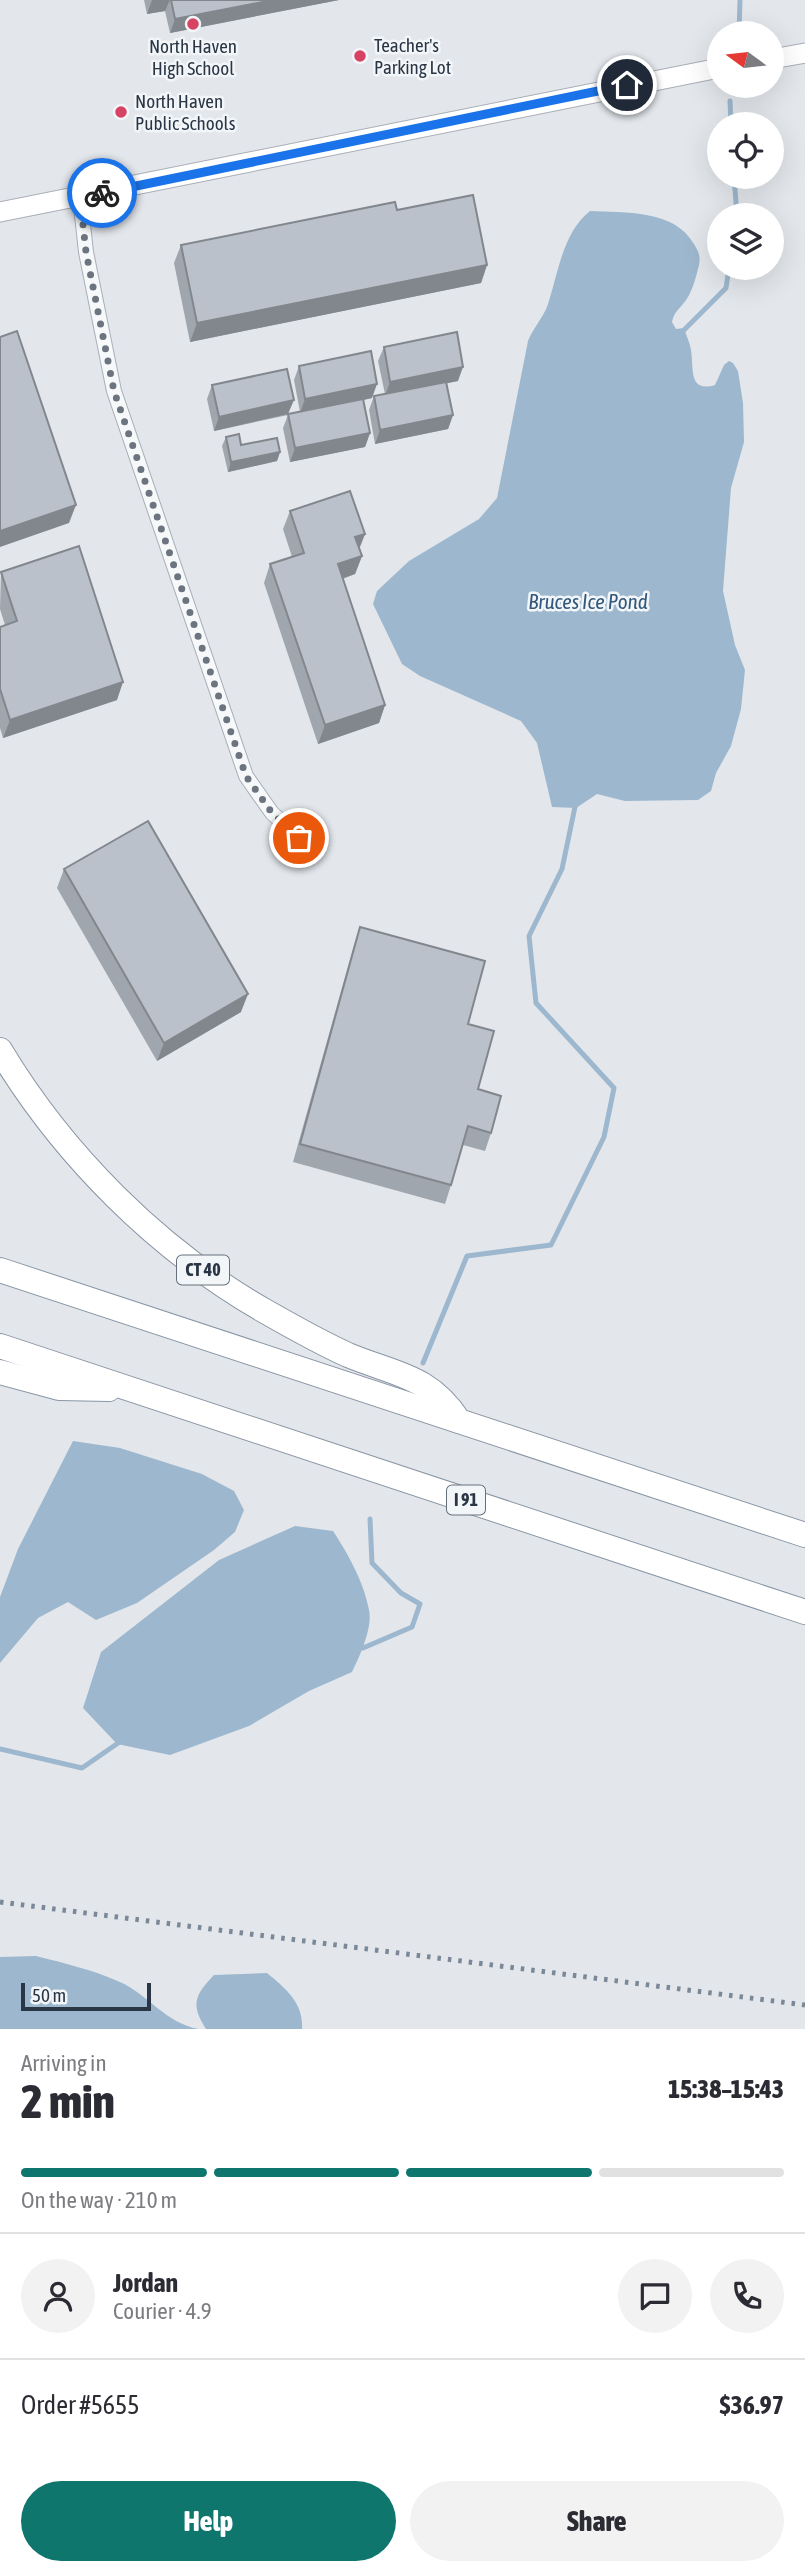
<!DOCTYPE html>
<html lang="en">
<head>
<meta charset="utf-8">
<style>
  body { margin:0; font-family:"Asap Condensed",sans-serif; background:#f2f2f3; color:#2b2b33; height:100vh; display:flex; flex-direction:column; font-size:26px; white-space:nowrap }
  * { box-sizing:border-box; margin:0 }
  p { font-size:23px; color:#7c7c81 }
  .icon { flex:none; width:38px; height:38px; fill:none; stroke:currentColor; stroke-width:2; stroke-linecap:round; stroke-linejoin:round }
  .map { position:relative; height:2029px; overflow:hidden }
  .drawer { display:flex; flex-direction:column; background:#fff; flex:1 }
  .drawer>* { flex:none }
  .needle { width:46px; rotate:285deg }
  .fabs { position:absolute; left:707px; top:21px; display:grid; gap:14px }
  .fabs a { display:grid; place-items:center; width:77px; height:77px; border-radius:50%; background:#fff; box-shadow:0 7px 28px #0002; font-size:35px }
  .scale { position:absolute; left:21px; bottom:18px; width:130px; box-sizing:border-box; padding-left:7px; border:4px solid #2a3645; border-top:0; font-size:19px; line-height:24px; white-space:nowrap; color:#2a3645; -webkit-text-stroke:5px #f3f6f9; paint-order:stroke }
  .pin { position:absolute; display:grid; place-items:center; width:60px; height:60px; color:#fff; margin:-30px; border:4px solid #fff; border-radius:50%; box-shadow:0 2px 7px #0007 }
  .courier { position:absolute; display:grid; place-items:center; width:70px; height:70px; margin:-35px; border:5px solid #1a73e8; border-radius:50%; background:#fff; color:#222; box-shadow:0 2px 9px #0007 }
  .overview em { font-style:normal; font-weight:800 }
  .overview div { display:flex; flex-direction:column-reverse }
  .overview { display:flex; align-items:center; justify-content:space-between; height:119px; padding:0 21px }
  h1 { font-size:46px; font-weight:800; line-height:52px }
  .bar { display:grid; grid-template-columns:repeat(4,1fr); gap:10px 7px; align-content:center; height:84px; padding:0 21px }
  .bar i { height:9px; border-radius:5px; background:#e1e1e2 }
  .bar .active { background:#0f766e }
  .bar p { grid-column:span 4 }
  .line { display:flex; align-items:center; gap:18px; padding:0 21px; border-top:2px solid #e1e1e2 }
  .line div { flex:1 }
  .round { display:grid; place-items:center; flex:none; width:74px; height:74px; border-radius:37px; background:#f2f2f3 }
  .cta { display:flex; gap:14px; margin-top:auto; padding:14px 21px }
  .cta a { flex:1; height:80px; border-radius:42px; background:#0f766e; color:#fff; font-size:28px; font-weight:800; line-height:80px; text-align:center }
  .cta a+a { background:#f2f2f3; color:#2b2b33 }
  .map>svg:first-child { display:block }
  .water { fill:#9db8ce }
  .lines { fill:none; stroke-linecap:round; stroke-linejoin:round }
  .stream { stroke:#9db8ce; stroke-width:5 }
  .street-casing { stroke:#a8aeb7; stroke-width:16 }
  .secondary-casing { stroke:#a8aeb7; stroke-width:21 }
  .highway-casing { stroke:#8995a4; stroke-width:26 }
  .street { stroke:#f6f8fa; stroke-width:14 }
  .secondary { stroke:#fff; stroke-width:19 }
  .highway { stroke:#fff; stroke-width:24 }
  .rail { stroke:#7b8897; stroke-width:5; stroke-dasharray:3.5 7; stroke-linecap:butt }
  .wall { fill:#a0a6ae }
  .shaded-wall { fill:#82878d }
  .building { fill:#bac1ca; stroke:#82878d; stroke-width:2 }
  .done { stroke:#6b747f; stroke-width:7; stroke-dasharray:0 12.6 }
  .route { stroke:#1a73e8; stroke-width:9 }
  .poi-dot { fill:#d64363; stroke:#f3f6f9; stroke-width:2.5 }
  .labels { text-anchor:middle; stroke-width:5; stroke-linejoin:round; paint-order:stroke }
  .shield { fill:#f3f6f9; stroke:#66707b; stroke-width:2 }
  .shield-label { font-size:18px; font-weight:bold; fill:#2a3645 }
  .poi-label { font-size:19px; fill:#2a3645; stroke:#f3f6f9; text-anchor:start }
  .water-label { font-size:21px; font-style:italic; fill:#31587c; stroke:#f3f6f9 }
</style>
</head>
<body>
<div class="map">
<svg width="805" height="2029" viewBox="0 0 805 2029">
  <rect width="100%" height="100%" fill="#e3e7ec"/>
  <g class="water">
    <path d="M590,211C625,213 674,209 694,244C700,254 701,258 698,269C695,281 691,295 683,304C677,311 674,313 672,322L676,329L684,328C686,335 690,343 691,350C694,368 688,393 715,385L724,365L729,361L733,363L738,371L743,403L744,442L731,488L723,591L735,645L745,670L741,709L731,746L716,773L711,791L698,800L625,801L597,794L576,808L552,807L537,743L521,721L420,676L402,664L373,604L377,591L409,561L479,519L497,498L528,341C533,328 542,319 547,307C558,275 562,233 590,211Z"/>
    <polygon points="73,1441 120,1448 202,1474 234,1491 244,1510 235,1532 214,1550 137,1603 96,1620 68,1602 38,1618 0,1663 0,1597 18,1549"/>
    <path d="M295,1526L333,1531C348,1554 364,1582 369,1610C373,1627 360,1656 352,1672L309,1691L249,1726L170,1755L117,1744L83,1708L101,1652L219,1560Z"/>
    <path d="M36,1956C64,1963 93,1970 120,1982C149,1995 165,2023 199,2029H0V1957Z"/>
    <path d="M267,1973C285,1988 304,2003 302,2029H206C190,2004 195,1995 214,1975Z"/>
  </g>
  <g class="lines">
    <g class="stream">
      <polyline points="739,33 740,0"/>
      <polyline points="730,101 731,124"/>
      <polyline points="734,177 737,215"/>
      <polyline points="681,333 726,288 729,268"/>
      <polyline points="423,1363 467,1256 551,1245 604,1137 614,1088 536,1003 529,936 562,869 576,802"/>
      <polyline points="357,1648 363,1648 412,1627 420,1604 401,1593 372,1563 370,1519"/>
      <polyline points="0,1749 82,1768 121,1741"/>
    </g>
    <g class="street-casing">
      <polyline id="street" points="80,197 86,252 114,391 246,776 272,813 299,838"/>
    </g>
    <g class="secondary-casing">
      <g id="secondary">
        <polyline points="772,59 805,53"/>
        <polyline points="0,212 719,68"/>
      </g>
    </g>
    <g class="highway-casing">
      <g id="highway">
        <path d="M0,1050C63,1155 157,1249 263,1310C291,1326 319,1342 348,1355C396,1375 429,1375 459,1421"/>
        <polyline points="0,1270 805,1535"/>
        <polyline points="0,1346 805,1612"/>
        <polyline points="0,1372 59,1388 109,1389"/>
      </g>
    </g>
    <use href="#street" class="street"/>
    <use href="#secondary" class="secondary"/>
    <use href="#highway" class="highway"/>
    <polyline class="rail" points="0,1902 805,2005"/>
  </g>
  <g class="wall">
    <polygon points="144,0 339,0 170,33 165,11 147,14"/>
    <polygon points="397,210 487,265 481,283 190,342 174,263 181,245"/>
    <polygon points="384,347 458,381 447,383 453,415 448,429 375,444 369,410 374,396 385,394 378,361"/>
    <polygon points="299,366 372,398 364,400 370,433 365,447 290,462 283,428 288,415 214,431 207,399 212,385 289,414 300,412 294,380"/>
    <polygon points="226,437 241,445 280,452 277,461 228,472 222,446"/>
    <polygon points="290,511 365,534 359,548 362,556 355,574 343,579 385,705 379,723 318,744 264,583 270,564 292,557 283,529"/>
    <polygon points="1,572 117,700 3,738 0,728 0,627 5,625 0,609"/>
    <polygon points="64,869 241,1012 157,1061 57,888"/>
    <polygon points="360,927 468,1024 478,1089 491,1133 485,1151 463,1145 451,1185 445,1204 293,1162 354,945"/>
  </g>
  <g class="shaded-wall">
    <polygon points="152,0 170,0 165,11 147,14"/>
    <polygon points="273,0 339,0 170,33 175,19"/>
    <polygon points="487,265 481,283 190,342 197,323"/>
    <polygon points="463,367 458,381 385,396 390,382"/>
    <polygon points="377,384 372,398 300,413 305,399"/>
    <polygon points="294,400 288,414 214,431 219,417"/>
    <polygon points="453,415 448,429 375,444 380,430"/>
    <polygon points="370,433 365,447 290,462 295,448"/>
    <polygon points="280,452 277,461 228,472 231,462"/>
    <polygon points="76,505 69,523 0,547 0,531"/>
    <polygon points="365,534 358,552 355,537"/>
    <polygon points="362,556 355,574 331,582 338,564"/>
    <polygon points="123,682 117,700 3,738 10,720"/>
    <polygon points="385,705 379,723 318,744 325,725"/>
    <polygon points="248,994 241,1012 157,1061 164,1043"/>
  </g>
  <g class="building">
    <polygon points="171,0 273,0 175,19"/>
    <polygon points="473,195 487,265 197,323 181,245 395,202 397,210"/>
    <polygon points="17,331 76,505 0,531 0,337"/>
    <polygon points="457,332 463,367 390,382 384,347"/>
    <polygon points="371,351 377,384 305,399 299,366"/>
    <polygon points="287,369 294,400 219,417 212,385"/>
    <polygon points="446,382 453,415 380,430 374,396"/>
    <polygon points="363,399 370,433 295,448 288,414"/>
    <polygon points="239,434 241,445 277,438 280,452 231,462 226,437"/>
    <polygon points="350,491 365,534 355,537 362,556 338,564 385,705 325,725 270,564 304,553 290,511"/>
    <polygon points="79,546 123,682 10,720 0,689 0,627 17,621 1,572"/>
    <polygon points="148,821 248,994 164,1043 64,869"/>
    <polygon points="360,927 485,961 468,1024 494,1031 478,1089 501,1096 491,1133 468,1126 451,1185 300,1144"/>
  </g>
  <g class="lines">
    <polyline class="done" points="102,193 80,197 86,252 114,391 246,776 272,813 299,838"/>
    <polyline class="route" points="102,193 627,85"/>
  </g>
  <g class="poi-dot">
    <circle cx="193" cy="24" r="7"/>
    <circle cx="360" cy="56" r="7"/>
    <circle cx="121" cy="112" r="7"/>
  </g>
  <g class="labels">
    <g class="shield">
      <rect x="177" y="1255.5" width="52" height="29" rx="5"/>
      <rect x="447" y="1485.5" width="38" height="29" rx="5"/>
    </g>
    <g class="shield-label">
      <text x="203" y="1276">CT 40</text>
      <text x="466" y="1506">I 91</text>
    </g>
    <g class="poi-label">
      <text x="374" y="52">Teacher's<tspan x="374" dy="22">Parking Lot</tspan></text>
      <text x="193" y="53" text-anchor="middle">North Haven<tspan x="193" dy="22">High School</tspan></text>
      <text x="135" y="108">North Haven<tspan x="135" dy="22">Public Schools</tspan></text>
    </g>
    <g class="water-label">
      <text x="588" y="609">Bruces Ice Pond</text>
    </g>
  </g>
</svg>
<div class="fabs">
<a><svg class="needle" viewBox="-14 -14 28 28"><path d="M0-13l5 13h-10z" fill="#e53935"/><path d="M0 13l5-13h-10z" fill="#7c7c81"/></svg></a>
<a><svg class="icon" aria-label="locate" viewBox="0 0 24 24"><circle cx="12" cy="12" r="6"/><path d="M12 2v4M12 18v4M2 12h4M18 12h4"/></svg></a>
<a><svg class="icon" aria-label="layers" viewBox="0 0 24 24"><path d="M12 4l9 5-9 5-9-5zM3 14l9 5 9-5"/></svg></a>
</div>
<div class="scale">50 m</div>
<div class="pin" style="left:299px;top:838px;background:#ea580c"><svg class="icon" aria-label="bag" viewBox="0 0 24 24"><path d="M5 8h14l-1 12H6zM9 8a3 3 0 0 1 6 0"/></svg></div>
<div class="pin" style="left:627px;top:85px;background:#1f2937"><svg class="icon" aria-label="home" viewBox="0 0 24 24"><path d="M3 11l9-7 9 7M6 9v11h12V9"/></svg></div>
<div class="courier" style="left:102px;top:193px"><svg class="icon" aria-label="bike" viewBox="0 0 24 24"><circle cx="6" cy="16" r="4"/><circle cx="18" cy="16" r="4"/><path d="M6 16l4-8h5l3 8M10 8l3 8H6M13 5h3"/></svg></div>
</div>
<section class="drawer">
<div class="overview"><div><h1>2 min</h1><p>Arriving in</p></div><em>15:38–15:43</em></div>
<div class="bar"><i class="active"></i><i class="active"></i><i class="active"></i><i></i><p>On the way · 210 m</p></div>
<div class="line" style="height:126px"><a class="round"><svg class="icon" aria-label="person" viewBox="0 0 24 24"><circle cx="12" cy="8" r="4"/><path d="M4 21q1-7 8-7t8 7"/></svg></a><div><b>Jordan</b><p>Courier · 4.9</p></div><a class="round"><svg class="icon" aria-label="chat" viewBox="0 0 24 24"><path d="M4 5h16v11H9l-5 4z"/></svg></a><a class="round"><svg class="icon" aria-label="phone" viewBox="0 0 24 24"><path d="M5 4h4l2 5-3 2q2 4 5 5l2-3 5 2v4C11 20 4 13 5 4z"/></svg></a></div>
<div class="line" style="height:91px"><div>Order #5655</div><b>$36.97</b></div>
<div class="cta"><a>Help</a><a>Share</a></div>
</section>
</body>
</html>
